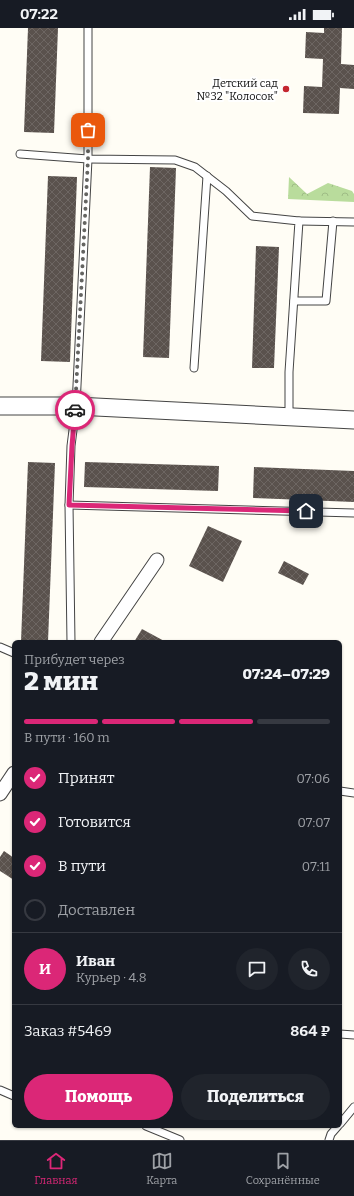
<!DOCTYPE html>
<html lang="ru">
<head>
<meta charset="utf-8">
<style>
  body { margin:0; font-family:Bitter,serif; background:#20242c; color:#f1f3f6; height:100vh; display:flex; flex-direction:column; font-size:15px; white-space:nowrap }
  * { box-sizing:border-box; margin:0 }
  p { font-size:13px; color:#9ea1a6 }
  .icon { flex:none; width:22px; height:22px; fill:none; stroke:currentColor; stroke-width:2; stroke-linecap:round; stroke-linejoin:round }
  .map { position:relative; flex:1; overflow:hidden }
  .drawer { position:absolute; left:12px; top:612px; width:330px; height:488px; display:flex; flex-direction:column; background:#171b24; border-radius:6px; box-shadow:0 1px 3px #0004 }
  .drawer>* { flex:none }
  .pin { position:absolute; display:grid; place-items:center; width:34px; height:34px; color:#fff; margin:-17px; border-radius:8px; box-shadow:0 2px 6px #0006 }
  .courier { position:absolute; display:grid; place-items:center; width:40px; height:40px; margin:-20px; border:3px solid #db2777; border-radius:50%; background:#fff; color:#222; box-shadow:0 1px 5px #0007 }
  .summary em { font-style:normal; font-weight:800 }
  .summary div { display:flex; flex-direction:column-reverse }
  .summary { display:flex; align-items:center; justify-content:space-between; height:68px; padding:0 12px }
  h1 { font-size:26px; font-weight:800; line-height:30px }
  .bar { display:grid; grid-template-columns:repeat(4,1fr); gap:6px 4px; align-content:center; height:48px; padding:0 12px }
  .bar i { height:5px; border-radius:3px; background:#363941 }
  .bar .active { background:#db2777 }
  .bar p { grid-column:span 4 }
  .line { display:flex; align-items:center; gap:10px; padding:0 12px; border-top:1px solid #363941 }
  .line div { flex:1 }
  .round { display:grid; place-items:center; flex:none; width:42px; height:42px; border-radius:21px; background:#20242c }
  ol { padding:0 12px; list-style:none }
  li { display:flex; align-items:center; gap:12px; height:44px }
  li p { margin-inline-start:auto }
  li .icon { padding:4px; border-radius:50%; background:#db2777; color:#fff; stroke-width:4 }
  li:last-child { color:#9ea1a6 }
  li i { width:22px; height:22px; border:2px solid #363941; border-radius:50% }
  .action { display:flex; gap:8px; margin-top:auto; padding:8px 12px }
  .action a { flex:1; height:46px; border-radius:24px; background:#db2777; color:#fff; font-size:16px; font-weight:800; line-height:46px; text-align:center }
  .action a+a { background:#20242c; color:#f1f3f6 }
  .status { display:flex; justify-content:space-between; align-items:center; height:28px; padding:0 20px; background:#171b24; direction:ltr }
  .status svg { height:11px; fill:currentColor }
  .dock { display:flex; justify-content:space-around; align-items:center; height:56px; border-top:1px solid #363941; background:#171b24; font-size:11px; color:#9ea1a6 }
  .dock a { display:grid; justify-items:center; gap:2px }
  .dock .active { color:#db2777 }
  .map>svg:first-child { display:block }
  .forest { fill:url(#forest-crowns) }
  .building { fill:url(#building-cross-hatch) }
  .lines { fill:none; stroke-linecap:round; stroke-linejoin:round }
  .service-casing { stroke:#444; stroke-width:9 }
  .minor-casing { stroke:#444; stroke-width:15 }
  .tertiary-casing { stroke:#444; stroke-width:19 }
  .service { stroke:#fff; stroke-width:7 }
  .minor { stroke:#fff; stroke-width:13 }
  .tertiary { stroke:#fff; stroke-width:17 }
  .done { stroke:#646461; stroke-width:4; stroke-dasharray:0 7.2 }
  .route { stroke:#db2777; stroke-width:5 }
  .poi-dot { fill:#c4262e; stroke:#fff; stroke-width:1.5 }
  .labels { text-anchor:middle; stroke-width:4; stroke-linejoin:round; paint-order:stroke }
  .poi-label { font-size:11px; fill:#111; stroke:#fff; text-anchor:end }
</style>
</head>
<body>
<div class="status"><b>07:22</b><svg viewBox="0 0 49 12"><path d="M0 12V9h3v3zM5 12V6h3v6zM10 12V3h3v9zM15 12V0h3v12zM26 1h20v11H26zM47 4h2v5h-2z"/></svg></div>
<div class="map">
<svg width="354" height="1112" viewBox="0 0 354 1112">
  <defs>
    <pattern id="forest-crowns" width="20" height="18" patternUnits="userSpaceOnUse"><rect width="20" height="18" fill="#b9dc9c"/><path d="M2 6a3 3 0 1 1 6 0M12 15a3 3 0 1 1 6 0" fill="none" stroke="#9ebc85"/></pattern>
    <pattern id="building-cross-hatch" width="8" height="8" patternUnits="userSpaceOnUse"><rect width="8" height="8" fill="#5a524d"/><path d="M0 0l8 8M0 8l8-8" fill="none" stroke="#6d6662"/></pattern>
  </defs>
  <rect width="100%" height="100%" fill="#fffdf5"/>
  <polygon class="forest" points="289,149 307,166 328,155 352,163 354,166 354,174 288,171"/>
  <g class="building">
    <polygon points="28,0 58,0 54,105 24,104"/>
    <polygon points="324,0 342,0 341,36 354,37 354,61 340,60 339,86 303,85 304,58 322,59 323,31 305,30 306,4 324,5"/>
    <polygon points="150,139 176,140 169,330 143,329"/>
    <polygon points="48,148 77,149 70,334 41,333"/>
    <polygon points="256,218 279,219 274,340 252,340"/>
    <polygon points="28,434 55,435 48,614 21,614"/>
    <polygon points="85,434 219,438 218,463 84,459"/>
    <polygon points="254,439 354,443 354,474 253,470"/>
    <polygon points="208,498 242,513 223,554 189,538"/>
    <polygon points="284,533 309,546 303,557 278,545"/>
    <polygon points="142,601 166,614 134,614"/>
    <polygon points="4,823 14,830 14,852 0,843 0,829"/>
  </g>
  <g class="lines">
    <g class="service-casing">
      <g id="service">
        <polyline points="20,126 88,131 175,132 195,139 226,163 252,188 299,193 289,344 289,389"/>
        <polyline points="299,193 354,194"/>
        <polyline points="294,273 326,273 333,193"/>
        <polyline points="194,340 207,148"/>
        <polyline points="69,477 354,485"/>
        <polyline points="71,614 69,477 71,418 76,378 88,131 88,0"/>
        <polyline points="0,619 14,625"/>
        <polyline points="340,763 354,765"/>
        <polyline points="340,1006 354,1007"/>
        <polyline points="0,1062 14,1068"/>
        <polyline points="340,1096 354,1079"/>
        <polyline points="146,1098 180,1112"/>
        <polyline points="329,1112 331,1106 338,1098"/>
      </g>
    </g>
    <g class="minor-casing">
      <g id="minor">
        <polyline points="101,614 157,532"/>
        <polyline points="0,766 14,745"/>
      </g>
    </g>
    <g class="tertiary-casing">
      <polyline id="tertiary" points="0,378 76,378 354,392"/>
    </g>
    <use href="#service" class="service"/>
    <use href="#minor" class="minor"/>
    <use href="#tertiary" class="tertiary"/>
  </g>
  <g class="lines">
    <polyline class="done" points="75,382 88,131 88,102"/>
    <polyline class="route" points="75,382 72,418 69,477 306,483"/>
  </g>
  <circle class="poi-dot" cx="286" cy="61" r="4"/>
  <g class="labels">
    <g class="poi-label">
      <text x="278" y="59">Детский сад<tspan x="278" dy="13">№32 "Колосок"</tspan></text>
    </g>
  </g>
</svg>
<div class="pin" style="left:88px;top:102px;background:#ea580c"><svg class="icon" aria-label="bag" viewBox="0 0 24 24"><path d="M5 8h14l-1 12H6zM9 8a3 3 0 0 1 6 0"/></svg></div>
<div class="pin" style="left:306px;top:483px;background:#1f2937"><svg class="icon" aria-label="home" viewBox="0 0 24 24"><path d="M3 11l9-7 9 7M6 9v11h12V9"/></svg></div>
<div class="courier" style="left:75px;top:382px"><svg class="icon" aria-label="car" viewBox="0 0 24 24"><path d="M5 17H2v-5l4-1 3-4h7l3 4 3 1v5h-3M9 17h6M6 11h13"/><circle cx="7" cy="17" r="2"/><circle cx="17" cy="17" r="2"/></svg></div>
<section class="drawer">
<div class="summary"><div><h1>2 мин</h1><p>Прибудет через</p></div><em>07:24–07:29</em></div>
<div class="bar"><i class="active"></i><i class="active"></i><i class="active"></i><i></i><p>В пути · 160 m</p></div>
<ol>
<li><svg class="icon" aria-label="check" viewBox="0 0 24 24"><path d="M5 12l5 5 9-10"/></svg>Принят<p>07:06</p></li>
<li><svg class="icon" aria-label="check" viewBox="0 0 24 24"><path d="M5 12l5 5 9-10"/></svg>Готовится<p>07:07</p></li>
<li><svg class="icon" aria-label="check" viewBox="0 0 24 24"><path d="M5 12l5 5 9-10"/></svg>В пути<p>07:11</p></li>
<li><i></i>Доставлен</li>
</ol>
<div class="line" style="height:72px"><b class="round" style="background:#db2777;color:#fff">И</b><div><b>Иван</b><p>Курьер · 4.8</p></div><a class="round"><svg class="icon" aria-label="chat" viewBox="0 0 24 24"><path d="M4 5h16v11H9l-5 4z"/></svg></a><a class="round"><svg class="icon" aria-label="phone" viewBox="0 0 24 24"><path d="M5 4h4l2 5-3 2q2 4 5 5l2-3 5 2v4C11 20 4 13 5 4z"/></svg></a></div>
<div class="line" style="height:52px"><div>Заказ #5469</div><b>864 ₽</b></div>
<div class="action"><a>Помощь</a><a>Поделиться</a></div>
</section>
</div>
<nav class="dock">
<a class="active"><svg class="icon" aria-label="home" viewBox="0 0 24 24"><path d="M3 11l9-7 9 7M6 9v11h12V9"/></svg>Главная</a>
<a><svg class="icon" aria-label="map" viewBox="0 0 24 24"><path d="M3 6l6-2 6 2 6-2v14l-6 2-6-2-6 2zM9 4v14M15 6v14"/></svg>Карта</a>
<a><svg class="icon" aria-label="saved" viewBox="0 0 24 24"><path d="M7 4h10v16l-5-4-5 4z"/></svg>Сохранённые</a>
</nav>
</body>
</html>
